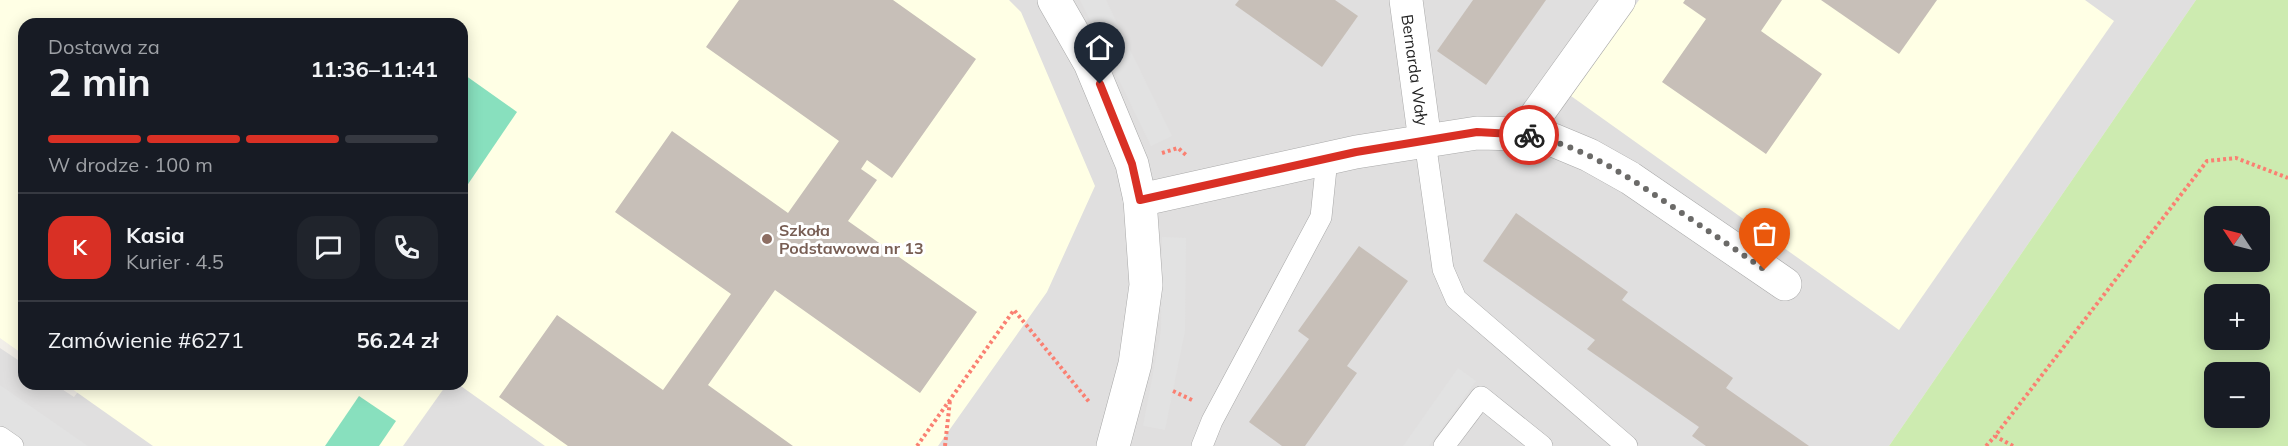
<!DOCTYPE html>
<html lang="pl">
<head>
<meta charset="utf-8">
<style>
  body { margin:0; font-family:Mulish,sans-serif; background:#20242c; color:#f1f3f6; height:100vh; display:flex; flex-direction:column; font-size:22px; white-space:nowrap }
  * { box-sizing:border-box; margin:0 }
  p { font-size:20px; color:#9ea1a6 }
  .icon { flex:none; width:33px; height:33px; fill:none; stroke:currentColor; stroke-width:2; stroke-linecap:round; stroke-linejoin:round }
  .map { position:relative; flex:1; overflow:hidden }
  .drawer { position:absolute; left:18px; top:18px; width:450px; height:372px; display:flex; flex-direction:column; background:#171b24; border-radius:18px; box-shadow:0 3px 15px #0003 }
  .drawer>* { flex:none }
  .needle { width:39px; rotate:305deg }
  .tools { position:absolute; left:2204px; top:206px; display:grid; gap:12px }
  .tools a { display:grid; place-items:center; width:66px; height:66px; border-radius:12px; background:#171b24; box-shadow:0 3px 15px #0003; font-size:30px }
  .pin { position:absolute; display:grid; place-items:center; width:51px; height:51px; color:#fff; margin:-62px -26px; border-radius:50% 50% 50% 0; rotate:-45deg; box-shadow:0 0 6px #0007 }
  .pin .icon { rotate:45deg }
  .courier { position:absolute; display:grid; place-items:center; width:60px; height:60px; margin:-30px; border:4px solid #d93025; border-radius:50%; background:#fff; color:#222; box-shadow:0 2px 8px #0007 }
  .head em { font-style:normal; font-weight:700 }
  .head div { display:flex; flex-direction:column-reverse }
  .head { display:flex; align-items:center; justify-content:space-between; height:102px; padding:0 30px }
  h1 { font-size:39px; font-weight:700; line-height:45px }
  .bar { display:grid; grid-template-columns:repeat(4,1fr); gap:9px 6px; align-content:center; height:72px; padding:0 30px }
  .bar i { height:8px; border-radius:4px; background:#363941 }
  .bar .on { background:#d93025 }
  .bar p { grid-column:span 4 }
  .line { display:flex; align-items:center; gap:15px; padding:0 30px; border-top:2px solid #363941 }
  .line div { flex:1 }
  .round { display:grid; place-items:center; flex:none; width:63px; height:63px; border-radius:18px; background:#20242c }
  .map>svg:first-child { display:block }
  .residential { fill:#e0dfdf }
  .education { fill:#ffffe5 }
  .grass { fill:#cdebb0; fill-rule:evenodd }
  .pitch { fill:#88e0be }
  .parking { fill:#e2e2e2 }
  .building { fill:#c7bfb8 }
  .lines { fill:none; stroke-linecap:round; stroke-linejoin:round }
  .service-casing { stroke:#a9a9a9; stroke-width:22 }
  .minor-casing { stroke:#a9a9a9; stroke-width:34 }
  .path { stroke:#fa8072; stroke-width:4; stroke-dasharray:3 3; stroke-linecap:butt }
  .service { stroke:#fff; stroke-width:21 }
  .minor { stroke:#fff; stroke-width:33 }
  .done { stroke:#6b6a68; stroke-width:6; stroke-dasharray:0 10.8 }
  .route { stroke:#d93025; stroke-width:8 }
  .education-dot { fill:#8d6e63; stroke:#fff; stroke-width:2 }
  .labels { text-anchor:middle; stroke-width:6; stroke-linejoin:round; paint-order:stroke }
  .street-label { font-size:16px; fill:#222; stroke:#fff }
  .education-label { font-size:16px; font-weight:bold; fill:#785e54; stroke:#fff; text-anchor:start }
</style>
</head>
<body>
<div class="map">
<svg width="2288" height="446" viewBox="0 0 2288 446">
  <rect width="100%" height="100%" fill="#f2efe9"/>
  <polygon class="residential" points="355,0 2196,0 1889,446 0,446 0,348 24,364 24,384 54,384 74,397 84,384 462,384 462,24"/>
  <g class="education">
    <polygon points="0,0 1009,0 1021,12 1095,186 1047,292 938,446 545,446 458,384 462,384 462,24 24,24 24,355 0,338"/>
    <polygon points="1639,0 2085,0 2114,21 1899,330 1571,96"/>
    <polygon points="65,384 447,384 403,446 153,446"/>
  </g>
  <path class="grass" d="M2196,0H2288V446H1889ZM2214,216H2259V261H2214ZM2214,294H2259V339H2214ZM2214,372H2259V417H2214Z"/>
  <g class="pitch">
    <polygon points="462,73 517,112 462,193"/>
    <polygon points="359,396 396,421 379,446 325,446"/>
  </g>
  <g class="parking">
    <polygon points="1080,0 1106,0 1172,136 1151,146"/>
    <polygon points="1162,237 1186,238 1185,331 1165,430 1143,426 1161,331"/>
    <polygon points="1458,368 1476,381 1429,446 1403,446"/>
    <polygon points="0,385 88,446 0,446"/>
  </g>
  <g class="building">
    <polygon points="739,0 893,0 976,59 892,178 867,160 861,169 877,180 848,221 977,312 920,393 775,290 708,385 793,446 568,446 499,397 557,315 663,390 731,294 615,212 672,131 788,213 839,141 706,47"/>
    <polygon points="1239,0 1335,0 1358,16 1322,67 1235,5"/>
    <polygon points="1473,0 1546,0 1486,85 1437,51"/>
    <polygon points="1685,0 1782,0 1761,31 1822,74 1766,154 1662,82 1706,19 1683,3"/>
    <polygon points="1821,0 1937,0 1899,54"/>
    <polygon points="1516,213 1628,292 1622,300 1733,378 1726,388 1809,446 1706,446 1692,436 1699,427 1587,349 1595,340 1483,261"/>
    <polygon points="1359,246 1408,281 1347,366 1357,373 1305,446 1282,446 1249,422 1309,339 1298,331"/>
  </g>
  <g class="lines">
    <g class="service-casing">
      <g id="service">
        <polyline points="1425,141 1443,269 1456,299 1627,446"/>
        <polyline points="0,437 13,446"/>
        <polyline points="1202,446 1212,421 1321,217 1327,159"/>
        <polyline points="1444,446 1481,397 1542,446"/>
      </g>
    </g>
    <g class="minor-casing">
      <g id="minor">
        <polyline points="1054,0 1090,63 1132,164 1140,200 1146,285 1135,364 1113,446"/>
        <polyline points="1406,0 1425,141"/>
        <polyline points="1523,134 1619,0"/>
        <polyline points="1140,200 1356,152 1477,133 1523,134 1553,140 1589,155 1630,178 1785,284"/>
      </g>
    </g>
    <g class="path">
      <polyline points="1162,153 1178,148 1186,155"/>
      <polyline points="1173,391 1192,400"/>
      <polyline points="917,446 1014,310 1090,403"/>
      <polyline points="945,446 950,400"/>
      <polyline points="1986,446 1995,436"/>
      <polyline points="2013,446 1995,436 2207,161 2236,158 2288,178"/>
    </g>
    <use href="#service" class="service"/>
    <use href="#minor" class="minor"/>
  </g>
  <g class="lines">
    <path class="done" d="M1529,135C1584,146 1628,177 1673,207C1704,228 1735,249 1765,270"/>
    <polyline class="route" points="1100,84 1132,164 1140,200 1356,152 1477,132 1529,135"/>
  </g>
  <circle class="education-dot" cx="767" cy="239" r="6"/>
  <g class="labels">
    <g class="street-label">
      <text transform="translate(1415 70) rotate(82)" y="6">Bernarda Wały</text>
    </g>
    <g class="education-label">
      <text x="779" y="236">Szkoła<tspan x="779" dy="18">Podstawowa nr 13</tspan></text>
    </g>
  </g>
</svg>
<div class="tools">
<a><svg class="needle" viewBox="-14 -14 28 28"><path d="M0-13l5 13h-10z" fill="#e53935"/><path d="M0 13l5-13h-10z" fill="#9ea1a6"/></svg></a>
<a>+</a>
<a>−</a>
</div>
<div class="pin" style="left:1765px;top:270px;background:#ea580c"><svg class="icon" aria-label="bag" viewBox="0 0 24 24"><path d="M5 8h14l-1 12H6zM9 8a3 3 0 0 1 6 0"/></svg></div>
<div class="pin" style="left:1100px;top:84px;background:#1f2937"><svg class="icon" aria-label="home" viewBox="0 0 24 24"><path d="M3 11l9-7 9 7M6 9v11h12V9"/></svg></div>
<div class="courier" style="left:1529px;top:135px"><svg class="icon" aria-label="bike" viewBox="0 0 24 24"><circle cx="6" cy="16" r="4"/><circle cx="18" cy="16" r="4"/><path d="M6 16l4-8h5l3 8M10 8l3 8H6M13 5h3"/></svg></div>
<section class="drawer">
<div class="head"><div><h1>2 min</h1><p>Dostawa za</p></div><em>11:36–11:41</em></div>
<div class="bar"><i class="on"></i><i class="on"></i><i class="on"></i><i></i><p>W drodze · 100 m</p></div>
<div class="line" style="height:108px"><b class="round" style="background:#d93025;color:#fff">K</b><div><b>Kasia</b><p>Kurier · 4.5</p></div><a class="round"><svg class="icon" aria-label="chat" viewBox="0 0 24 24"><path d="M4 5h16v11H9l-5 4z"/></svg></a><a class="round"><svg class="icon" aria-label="phone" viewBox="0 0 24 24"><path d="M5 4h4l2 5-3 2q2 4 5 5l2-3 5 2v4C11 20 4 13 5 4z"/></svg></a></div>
<div class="line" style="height:78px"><div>Zamówienie #6271</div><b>56.24 zł</b></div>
</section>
</div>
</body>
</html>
